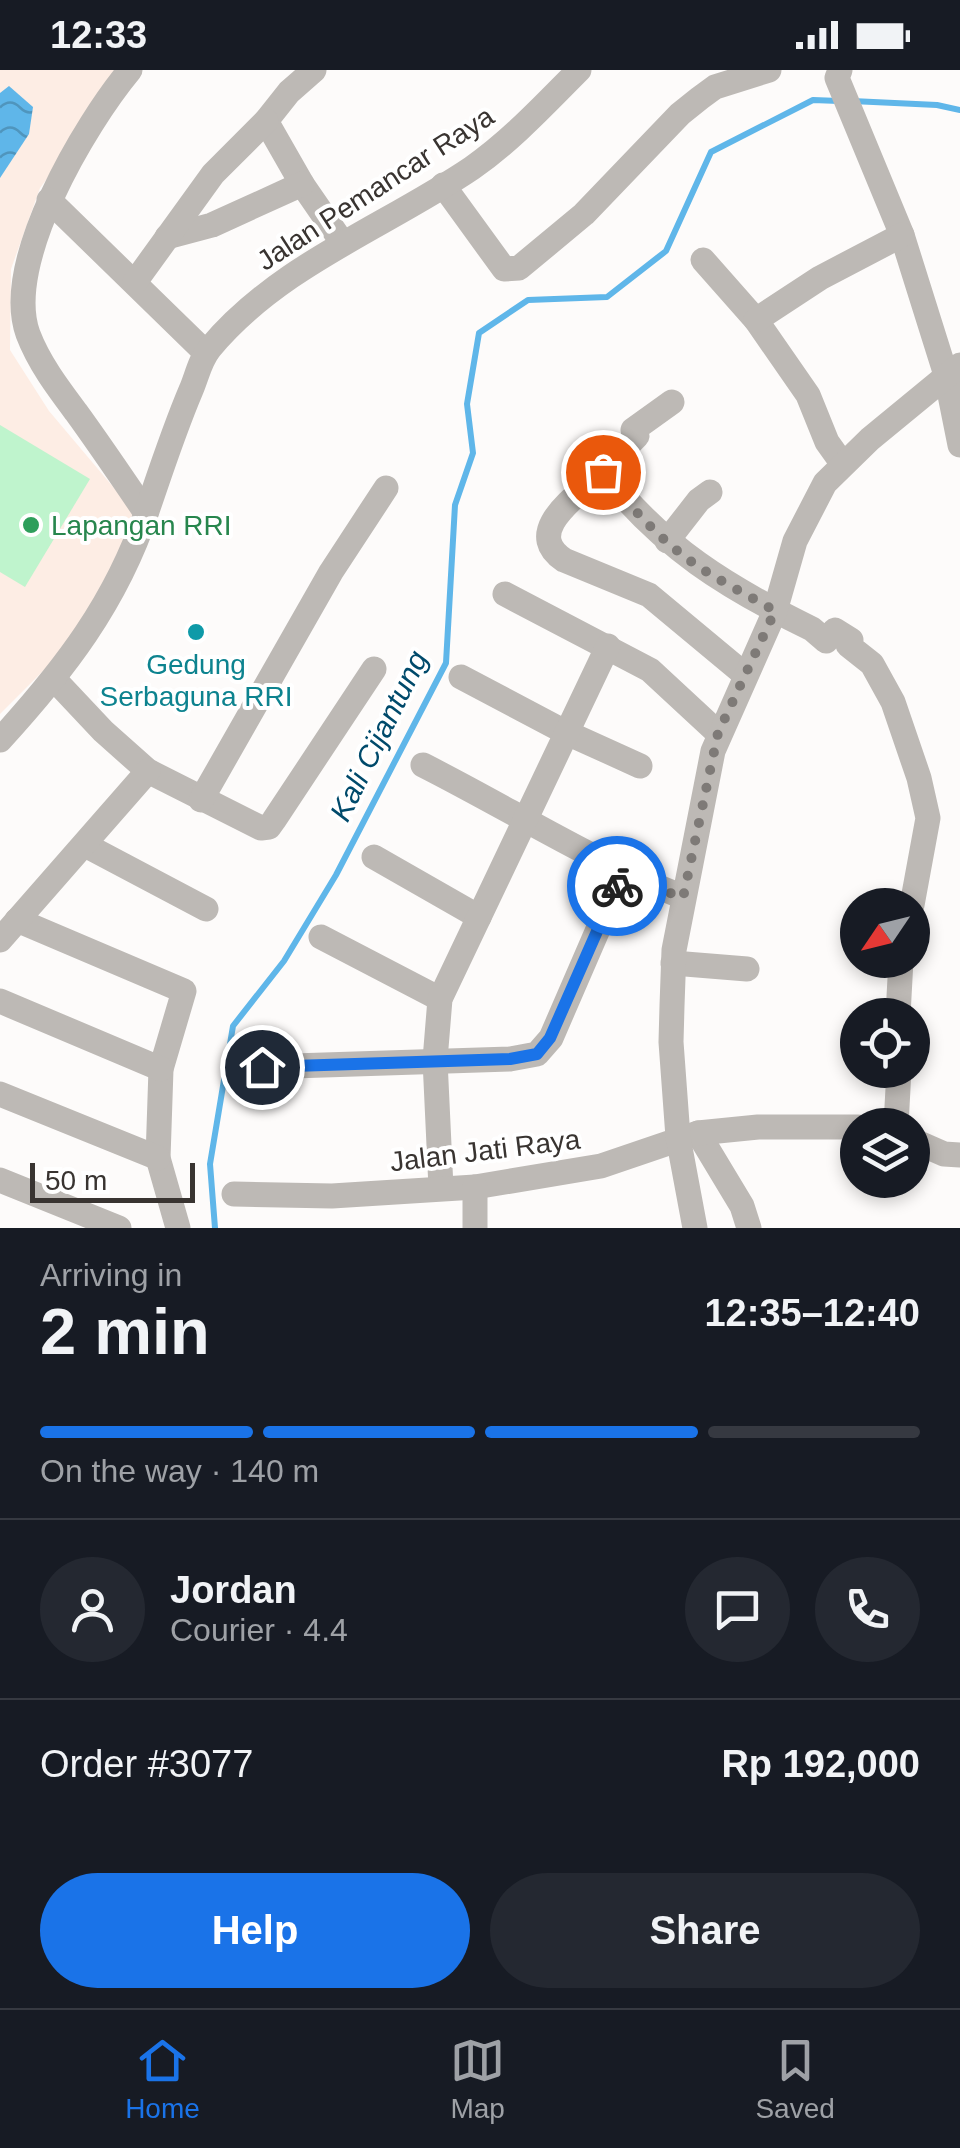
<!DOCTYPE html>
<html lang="en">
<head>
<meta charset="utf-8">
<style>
  body { margin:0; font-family:Arial,sans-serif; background:#242831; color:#f1f3f6; height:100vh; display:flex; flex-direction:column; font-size:38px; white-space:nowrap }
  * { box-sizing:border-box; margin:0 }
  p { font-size:32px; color:#9ea1a6 }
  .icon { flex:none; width:55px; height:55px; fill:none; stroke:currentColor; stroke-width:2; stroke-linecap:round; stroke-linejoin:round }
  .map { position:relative; height:1158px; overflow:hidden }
  .panel { display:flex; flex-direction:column; background:#171b24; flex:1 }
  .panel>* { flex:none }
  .needle { width:65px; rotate:235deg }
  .tools { position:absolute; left:840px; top:818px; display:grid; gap:20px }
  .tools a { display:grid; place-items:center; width:90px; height:90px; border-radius:50%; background:#171b24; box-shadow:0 5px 15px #0003; font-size:50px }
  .scale { position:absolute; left:30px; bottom:25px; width:165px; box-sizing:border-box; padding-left:10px; border:5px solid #393431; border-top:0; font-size:28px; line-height:35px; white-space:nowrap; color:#393431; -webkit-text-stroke:8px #fff; paint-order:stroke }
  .pin { position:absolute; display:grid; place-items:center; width:85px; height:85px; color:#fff; margin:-42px; border:5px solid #fff; border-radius:50%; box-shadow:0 2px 10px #0007 }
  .courier { position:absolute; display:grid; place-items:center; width:100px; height:100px; margin:-50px; border:8px solid #1a73e8; border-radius:50%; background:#fff; color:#222; box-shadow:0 2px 12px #0007 }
  .summary em { font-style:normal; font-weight:800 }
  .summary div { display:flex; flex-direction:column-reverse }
  .summary { display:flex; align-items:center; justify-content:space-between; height:170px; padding:0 40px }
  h1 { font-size:65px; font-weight:800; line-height:75px }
  .bar { display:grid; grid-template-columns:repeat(4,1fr); gap:15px 10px; align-content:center; height:120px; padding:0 40px }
  .bar i { height:12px; border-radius:8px; background:#363941 }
  .bar .on { background:#1a73e8 }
  .bar p { grid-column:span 4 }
  .line { display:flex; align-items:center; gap:25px; padding:0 40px; border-top:2px solid #363941 }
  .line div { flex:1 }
  .round { display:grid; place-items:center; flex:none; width:105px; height:105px; border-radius:52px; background:#242831 }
  .cta { display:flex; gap:20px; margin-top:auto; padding:20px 40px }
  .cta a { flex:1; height:115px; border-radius:60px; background:#1a73e8; color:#fff; font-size:40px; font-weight:800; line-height:115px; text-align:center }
  .cta a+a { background:#242831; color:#f1f3f6 }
  .status { display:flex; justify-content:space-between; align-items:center; height:70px; padding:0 50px; background:#171b24; direction:ltr }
  .status svg { height:28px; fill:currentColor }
  .dock { display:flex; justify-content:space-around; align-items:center; height:140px; border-top:2px solid #363941; background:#171b24; font-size:28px; color:#9ea1a6 }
  .dock a { display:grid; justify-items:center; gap:5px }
  .dock .on { color:#1a73e8 }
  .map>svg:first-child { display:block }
  .built { fill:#fdede4 }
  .green { fill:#bff4cd }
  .water { fill:url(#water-waves) }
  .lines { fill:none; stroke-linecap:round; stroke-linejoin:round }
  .stream { stroke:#5fb6e9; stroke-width:6 }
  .minor { stroke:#bdb9b5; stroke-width:25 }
  .done { stroke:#7e7a77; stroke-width:10; stroke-dasharray:0 18 }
  .route { stroke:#1a73e8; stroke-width:12 }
  .leisure-dot { fill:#2e9e5b; stroke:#fff; stroke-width:4 }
  .culture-dot { fill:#0f9aa8; stroke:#fff; stroke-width:4 }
  .labels { text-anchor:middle; stroke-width:8; stroke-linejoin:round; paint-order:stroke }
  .street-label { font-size:28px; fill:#393431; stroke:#fff }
  .leisure-label { font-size:28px; fill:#27864d; stroke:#fff; text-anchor:start }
  .culture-label { font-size:28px; fill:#0d838f; stroke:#fff }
  .water-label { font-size:30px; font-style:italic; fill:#004a6b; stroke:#fff }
</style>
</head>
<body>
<div class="status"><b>12:33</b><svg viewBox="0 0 49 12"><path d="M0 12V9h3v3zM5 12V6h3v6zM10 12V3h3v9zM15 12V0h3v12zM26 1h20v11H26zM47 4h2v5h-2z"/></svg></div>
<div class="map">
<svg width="960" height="1158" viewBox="0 0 960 1158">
  <defs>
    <pattern id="water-waves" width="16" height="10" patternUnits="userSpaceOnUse" patternTransform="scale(2.5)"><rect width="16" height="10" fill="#5fb6e9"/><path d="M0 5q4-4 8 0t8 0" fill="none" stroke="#4f95bd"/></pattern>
  </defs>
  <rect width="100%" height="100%" fill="#fdfbfa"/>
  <polygon class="built" points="0,0 128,0 40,118 11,199 10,280 49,341 141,450 123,504 46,598 0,644"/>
  <polygon class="green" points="0,355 90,409 25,517 0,502"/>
  <polygon class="water" points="9,16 33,37 29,64 0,108 0,23"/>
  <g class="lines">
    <g class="stream">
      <polyline points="852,31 937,35 960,40"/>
      <polyline points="215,1158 210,1094 233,956 284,891 336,805 446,593 455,435 473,383 467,334 479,263 528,230 607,227 666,181 711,82 813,30 839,31"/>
    </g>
    <g class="minor">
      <path d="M130,0C85,54 2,193 28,264C39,293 58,318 76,342C100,375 123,409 146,443"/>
      <polyline points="314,0 289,22 266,51 302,114 342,172"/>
      <polyline points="840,0 837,8 902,165 946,305 960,375"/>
      <polyline points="443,115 504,199 519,198 584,144 680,44 700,28 715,17 769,0"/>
      <polyline points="49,130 206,283"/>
      <polyline points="167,167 212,155 302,114"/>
      <polyline points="703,190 756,250 808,325 827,372 842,393"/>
      <polyline points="135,212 213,104 266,51"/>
      <polyline points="756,250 820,208 902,165"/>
      <path d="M672,332L633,360L637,366C624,379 612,393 598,406C577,426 522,462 564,490L649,525L744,604"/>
      <path d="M603,402C663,478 726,517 812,559L826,571L835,560L851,570L848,575L872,594L893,632L919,708L928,748L912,835"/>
      <polyline points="667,471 699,430 710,422"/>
      <polyline points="505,524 650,600 718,663"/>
      <polyline points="461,607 565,662 640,696"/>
      <polyline points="55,610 103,661 148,701 261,758 269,757 274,750 374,599"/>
      <path d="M0,670C64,600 116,533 147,441C161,400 174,360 191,320C197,306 200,290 210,278C279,195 385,157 472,98C512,70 545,34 579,0"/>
      <path d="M423,695C510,739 593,792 683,827"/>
      <polyline points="201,730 331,502 386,418"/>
      <polyline points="85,775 206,839"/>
      <polyline points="374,787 479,847"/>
      <polyline points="17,850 184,921 161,999 158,1088 178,1158"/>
      <polyline points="321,867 440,929"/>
      <polyline points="0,870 148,701"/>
      <polyline points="673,893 747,899"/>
      <polyline points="0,931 161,999"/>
      <polyline points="898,945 901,890"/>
      <polyline points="262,997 510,989 537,984 551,968 622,804"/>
      <polyline points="0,1024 158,1088"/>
      <polyline points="896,1055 899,1000"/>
      <polyline points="698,1063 742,1136 749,1158"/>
      <polyline points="912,1070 944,1084 960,1085"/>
      <polyline points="0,1110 119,1158"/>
      <polyline points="441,1118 435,990 440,929 608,576"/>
      <polyline points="234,1124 332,1126 475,1117 601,1096 698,1063 758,1057 858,1057"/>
      <polyline points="475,1158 475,1117"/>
      <polyline points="695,1158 678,1067 671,972 672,936 674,880 713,681 775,541 795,471 825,413 870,369 960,295"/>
    </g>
  </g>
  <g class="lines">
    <path class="done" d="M603,402C630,437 662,472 699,497C723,513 750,526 775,541L718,663L683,828L622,804L617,816"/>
    <polyline class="route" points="262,997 510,989 537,984 550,968 617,816"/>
  </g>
  <circle class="leisure-dot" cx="31" cy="455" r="10"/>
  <circle class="culture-dot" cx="196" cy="562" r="10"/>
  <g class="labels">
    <g class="street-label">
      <text transform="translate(375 118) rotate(-33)" y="10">Jalan Pemancar Raya</text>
      <text transform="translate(485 1080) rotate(-7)" y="10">Jalan Jati Raya</text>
    </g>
    <g class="leisure-label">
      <text x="51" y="465">Lapangan RRI</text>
    </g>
    <g class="culture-label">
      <text x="196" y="604">Gedung<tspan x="196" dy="32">Serbaguna RRI</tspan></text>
    </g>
    <g class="water-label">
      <text transform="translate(379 666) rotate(-64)" y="10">Kali Cijantung</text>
    </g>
  </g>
</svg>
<div class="tools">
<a><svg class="needle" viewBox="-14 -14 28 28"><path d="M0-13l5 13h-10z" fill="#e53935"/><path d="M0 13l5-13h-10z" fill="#9ea1a6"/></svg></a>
<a><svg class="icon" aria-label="locate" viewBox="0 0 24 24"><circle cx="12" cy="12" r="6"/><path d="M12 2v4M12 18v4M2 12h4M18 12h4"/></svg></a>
<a><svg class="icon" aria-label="layers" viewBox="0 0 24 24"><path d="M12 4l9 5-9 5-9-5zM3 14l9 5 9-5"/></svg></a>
</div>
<div class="scale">50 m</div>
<div class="pin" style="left:603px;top:402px;background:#ea580c"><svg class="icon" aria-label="bag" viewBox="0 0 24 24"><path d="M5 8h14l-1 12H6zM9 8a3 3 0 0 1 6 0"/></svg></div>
<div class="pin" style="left:262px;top:997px;background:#1f2937"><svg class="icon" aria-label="home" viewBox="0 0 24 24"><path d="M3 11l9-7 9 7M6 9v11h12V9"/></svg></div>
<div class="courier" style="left:617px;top:816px"><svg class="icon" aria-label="bike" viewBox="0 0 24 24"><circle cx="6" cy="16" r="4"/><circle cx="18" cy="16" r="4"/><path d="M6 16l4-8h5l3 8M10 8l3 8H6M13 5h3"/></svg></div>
</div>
<section class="panel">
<div class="summary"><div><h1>2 min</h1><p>Arriving in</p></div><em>12:35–12:40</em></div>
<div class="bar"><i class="on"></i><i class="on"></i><i class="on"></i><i></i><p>On the way · 140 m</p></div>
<div class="line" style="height:180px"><a class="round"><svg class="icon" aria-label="person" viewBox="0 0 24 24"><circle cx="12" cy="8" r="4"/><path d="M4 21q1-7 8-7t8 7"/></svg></a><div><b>Jordan</b><p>Courier · 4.4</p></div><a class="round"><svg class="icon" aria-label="chat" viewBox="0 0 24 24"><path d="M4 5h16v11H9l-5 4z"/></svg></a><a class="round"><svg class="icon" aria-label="phone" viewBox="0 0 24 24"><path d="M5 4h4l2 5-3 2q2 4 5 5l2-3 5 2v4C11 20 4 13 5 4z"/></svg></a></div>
<div class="line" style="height:130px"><div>Order #3077</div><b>Rp 192,000</b></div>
<div class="cta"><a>Help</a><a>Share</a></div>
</section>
<nav class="dock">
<a class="on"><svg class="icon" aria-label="home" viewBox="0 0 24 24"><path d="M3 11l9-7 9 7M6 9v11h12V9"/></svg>Home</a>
<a><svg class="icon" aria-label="map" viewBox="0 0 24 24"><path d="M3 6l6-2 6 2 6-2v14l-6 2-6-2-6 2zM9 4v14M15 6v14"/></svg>Map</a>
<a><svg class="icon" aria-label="saved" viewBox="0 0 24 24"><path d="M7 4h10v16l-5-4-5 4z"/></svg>Saved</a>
</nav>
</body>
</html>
